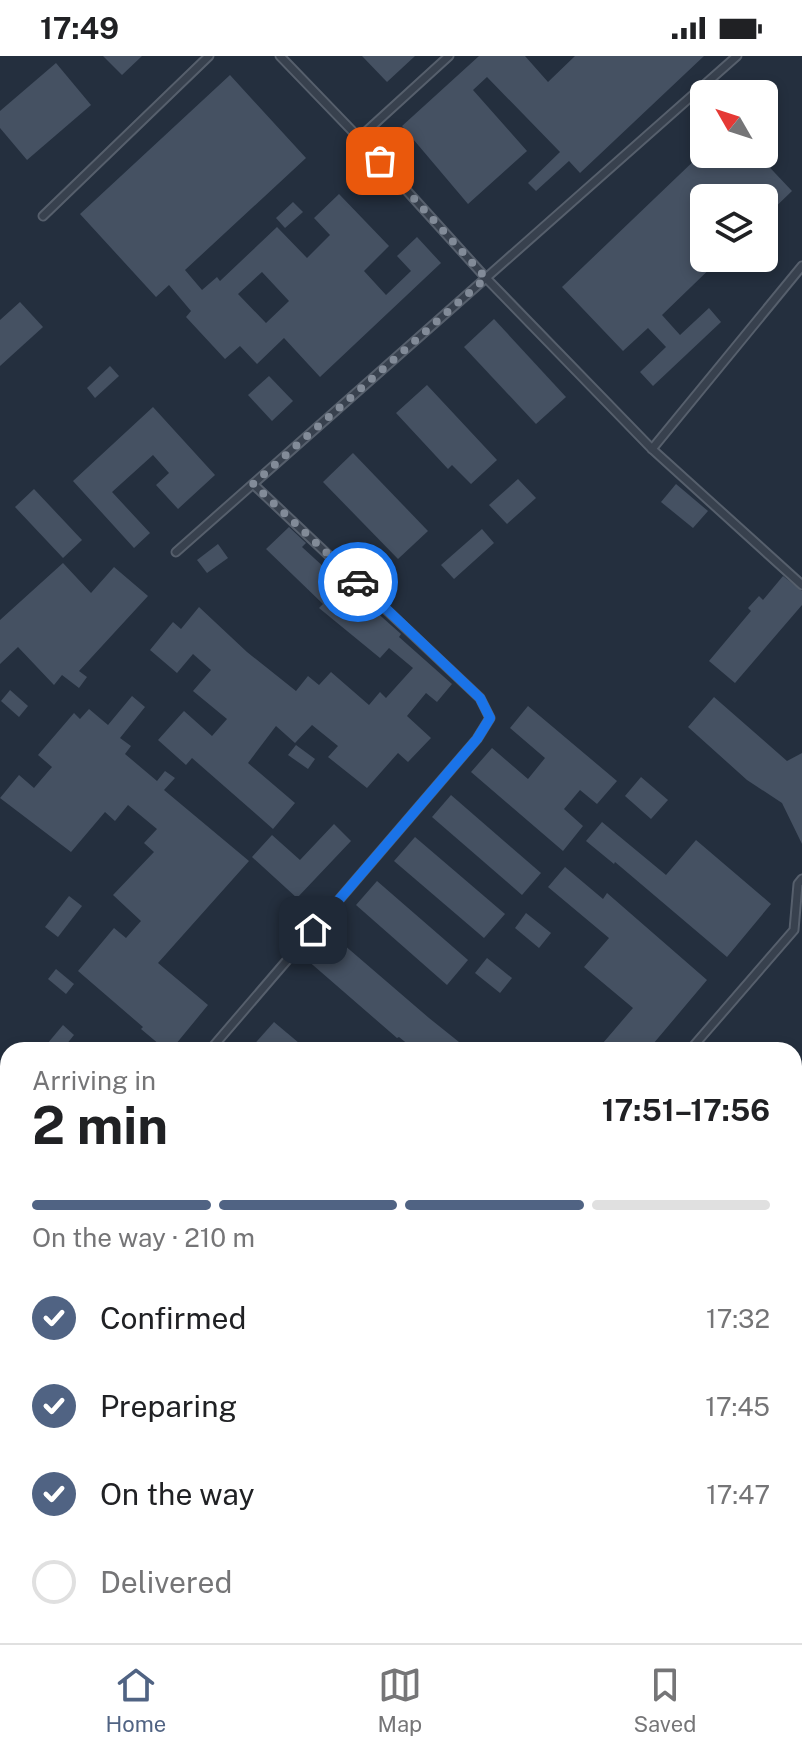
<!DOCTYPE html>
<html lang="en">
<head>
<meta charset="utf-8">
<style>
  body { margin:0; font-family:"Public Sans",sans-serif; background:#f2f2f2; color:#202124; height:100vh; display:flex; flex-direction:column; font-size:30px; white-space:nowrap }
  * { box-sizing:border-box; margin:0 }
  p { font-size:26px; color:#757577 }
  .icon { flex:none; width:44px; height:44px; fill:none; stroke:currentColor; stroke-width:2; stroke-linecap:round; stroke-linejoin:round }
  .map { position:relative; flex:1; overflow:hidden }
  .sheet { position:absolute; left:0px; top:986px; width:802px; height:602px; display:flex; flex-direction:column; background:#fff; border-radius:24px 24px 0 0; box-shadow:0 4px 12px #0003 }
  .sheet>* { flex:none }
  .needle { width:52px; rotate:309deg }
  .buttons { position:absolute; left:690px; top:24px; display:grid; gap:16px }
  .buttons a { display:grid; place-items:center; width:88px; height:88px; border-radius:12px; background:#fff; box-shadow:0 4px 12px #0003; font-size:40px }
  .pin { position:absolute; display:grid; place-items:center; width:68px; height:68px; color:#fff; margin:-34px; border-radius:16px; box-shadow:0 4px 12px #0006 }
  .courier { position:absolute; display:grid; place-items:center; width:80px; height:80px; margin:-40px; border:6px solid #1a73e8; border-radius:50%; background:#fff; color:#222; box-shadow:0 2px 10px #0007 }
  .overview em { font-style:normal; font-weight:700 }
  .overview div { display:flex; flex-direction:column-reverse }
  .overview { display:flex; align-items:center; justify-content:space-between; height:136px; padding:0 32px }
  h1 { font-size:52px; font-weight:700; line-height:60px }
  .bar { display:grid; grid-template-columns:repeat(4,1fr); gap:12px 8px; align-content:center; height:96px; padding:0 32px }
  .bar i { height:10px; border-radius:6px; background:#e0e0e0 }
  .bar .active { background:#506383 }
  .bar p { grid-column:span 4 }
  ol { padding:0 32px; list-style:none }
  li { display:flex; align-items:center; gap:24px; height:88px }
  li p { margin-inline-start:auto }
  li .icon { padding:8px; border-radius:50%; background:#506383; color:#fff; stroke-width:4 }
  li:last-child { color:#757577 }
  li i { width:44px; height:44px; border:4px solid #e0e0e0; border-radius:50% }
  .status { display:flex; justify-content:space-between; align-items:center; height:56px; padding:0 40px; background:#fff; direction:ltr }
  .status svg { height:22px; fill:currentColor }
  .dock { display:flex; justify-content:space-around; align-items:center; height:112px; border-top:2px solid #e0e0e0; background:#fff; font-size:22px; color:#757577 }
  .dock a { display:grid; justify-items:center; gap:4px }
  .dock .active { color:#506383 }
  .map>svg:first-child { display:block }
  .building { fill:#455162; fill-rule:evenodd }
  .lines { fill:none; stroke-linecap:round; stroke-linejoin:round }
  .lane-casing { stroke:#565f6c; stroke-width:11 }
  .street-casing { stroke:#565f6c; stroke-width:18 }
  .highway-casing { stroke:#434c59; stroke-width:28 }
  .lane { stroke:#38414e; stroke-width:7 }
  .street { stroke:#38414e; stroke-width:14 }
  .highway { stroke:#746855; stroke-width:24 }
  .done { stroke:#828b98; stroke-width:8; stroke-dasharray:0 14.4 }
  .route { stroke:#1a73e8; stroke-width:10 }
</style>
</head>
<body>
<div class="status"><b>17:49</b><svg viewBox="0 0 49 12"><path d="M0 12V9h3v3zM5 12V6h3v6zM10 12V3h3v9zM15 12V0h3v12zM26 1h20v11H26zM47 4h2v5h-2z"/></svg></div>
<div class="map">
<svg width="802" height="1587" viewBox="0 0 802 1587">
  <rect width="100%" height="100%" fill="#242f3e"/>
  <g class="building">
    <polygon points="103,0 142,0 122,19"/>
    <polygon points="362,0 415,0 387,26"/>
    <polygon points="479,0 525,0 548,26 575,0 704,0 580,117 569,105 536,135 528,127 560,96 487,21 473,34 527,95 468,148 402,70"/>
    <polygon points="56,7 91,49 27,104 0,72 0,55"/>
    <path d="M230,19L306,102L185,214L202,234L217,221L220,225L277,171L307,202L330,179L314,162L339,138L389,190L364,215L386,239L411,215L397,200L417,181L441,207L320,321L284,282L257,308L240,290L225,303L186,261L191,255L169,229L156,241L80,158ZM262,216L289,245L266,267L238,238Z"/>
    <polygon points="701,98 757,98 792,135 764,162 764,142 704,142 704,202 721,202 662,259 680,279 709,252 721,266 653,330 640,316 666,291 648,272 623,295 562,231"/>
    <polygon points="293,146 303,156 285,172 276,162"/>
    <polygon points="20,246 43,271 0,310 0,264"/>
    <polygon points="494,263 566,341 536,368 464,291"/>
    <polygon points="110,310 119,320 95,342 87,332"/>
    <polygon points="269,320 293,345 272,365 248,339"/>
    <polygon points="427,329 497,404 471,428 452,409 448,413 396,357"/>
    <polygon points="153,351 215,419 178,453 156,429 169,417 153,399 112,436 150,477 134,492 73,425"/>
    <polygon points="353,397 428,475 398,503 323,426"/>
    <polygon points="518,423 536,442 507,468 489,449"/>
    <polygon points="676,428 708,455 693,472 661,446"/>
    <polygon points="34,433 82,484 63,502 15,451"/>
    <polygon points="289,471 306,487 302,491 338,524 334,528 362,550 365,546 401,578 399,581 452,628 437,646 426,637 407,660 431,682 408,706 398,697 367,732 328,701 338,690 312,669 295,687 276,670 248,707 295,747 273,773 192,702 186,709 158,684 184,655 212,680 227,663 193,635 211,614 193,598 177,617 150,594 173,566 181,573 199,551 247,596 296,635 308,620 319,629 331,616 369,649 380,636 386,642 413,612 389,592 380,602 319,552 323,548 266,493"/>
    <polygon points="482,473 494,487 454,523 441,509"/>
    <polygon points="218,488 228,502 207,517 197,504"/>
    <polygon points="63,507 91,537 114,511 148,540 79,615 87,621 79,632 62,619 54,629 18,591 0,608 0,564"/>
    <polygon points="783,520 802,535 802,549 735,627 709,605 751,555 748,552 759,540 763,544"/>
    <polygon points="10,634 28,650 19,661 1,645"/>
    <polygon points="132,640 145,651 120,682 131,690 125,698 157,725 165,715 175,722 164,734 249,805 158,907 208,949 171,994 166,994 141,973 143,971 78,915 114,872 126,882 141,865 113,839 154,796 144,787 157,773 128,749 115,765 105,756 71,796 0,742 19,719 34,732 52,711 38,699 74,657 80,663 89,653 108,669"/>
    <polygon points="714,641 787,705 802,697 802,788 782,747 747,724 688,671"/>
    <polygon points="528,650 617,725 597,748 580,734 564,753 583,770 563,795 471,716 492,692 528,723 545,702 510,672"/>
    <polygon points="296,689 315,703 308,713 288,699"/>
    <polygon points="641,721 668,744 651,763 625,740"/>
    <polygon points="451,739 541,817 522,839 432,761"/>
    <polygon points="602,766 666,819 696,784 771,848 727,901 615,806 614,808 586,785"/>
    <polygon points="334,768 351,785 297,842 252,801 272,779 300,804"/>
    <polygon points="415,781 505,858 484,882 394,805"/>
    <polygon points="565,811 603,843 607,837 707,924 648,994 597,994 633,952 584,911 609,882 548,831"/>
    <polygon points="377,825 468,904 447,929 356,849"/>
    <polygon points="69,840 82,850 58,881 45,871"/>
    <polygon points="526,857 551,877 539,892 515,872"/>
    <polygon points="329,876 429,962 469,994 415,994 399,981 397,982 306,903"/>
    <polygon points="487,902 512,922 500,937 475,917"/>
    <polygon points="56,913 74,928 66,938 48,923"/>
    <polygon points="274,966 299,987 293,994 249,994"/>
    <polygon points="63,969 74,979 62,994 42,994"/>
  </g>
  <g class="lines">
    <g class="lane-casing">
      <g id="lane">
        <polyline points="280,0 359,82 486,222 652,393 802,529"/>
        <polyline points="359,82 449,0"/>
        <polyline points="43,160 209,0"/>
        <polyline points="652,393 802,210"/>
        <polyline points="176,496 737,0"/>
        <polyline points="210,994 477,683 490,662 480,642 253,428"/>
        <polyline points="690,994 794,874 798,828 802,823"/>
        <polyline points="0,1065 8,1071"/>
        <polyline points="0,1137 8,1139"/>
        <polyline points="0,1331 8,1338"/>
      </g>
    </g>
    <g class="street-casing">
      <g id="street">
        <polyline points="0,1423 8,1425"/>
        <polyline points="0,1438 8,1444"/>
        <polyline points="173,1580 181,1587"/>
        <polyline points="203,1580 212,1587"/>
        <polyline points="669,1580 680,1587"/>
      </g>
    </g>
    <g class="highway-casing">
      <g id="highway">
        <polyline points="794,1066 802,1057"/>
        <polyline points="794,1104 802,1095"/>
        <polyline points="342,1587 348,1580"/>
        <polyline points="369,1587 375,1580"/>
      </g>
    </g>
    <use href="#lane" class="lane"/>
    <use href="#street" class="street"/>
    <use href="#highway" class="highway"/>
  </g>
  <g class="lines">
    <polyline class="done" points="358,526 253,428 486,222 380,105"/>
    <polyline class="route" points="313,874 477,683 490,662 480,642 358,526"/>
  </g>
</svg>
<div class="buttons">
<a><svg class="needle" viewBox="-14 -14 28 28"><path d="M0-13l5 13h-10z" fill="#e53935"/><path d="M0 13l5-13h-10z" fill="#757577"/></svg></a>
<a><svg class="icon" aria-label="layers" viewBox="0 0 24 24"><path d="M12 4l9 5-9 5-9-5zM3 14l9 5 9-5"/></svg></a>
</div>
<div class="pin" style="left:380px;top:105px;background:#ea580c"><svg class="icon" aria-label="bag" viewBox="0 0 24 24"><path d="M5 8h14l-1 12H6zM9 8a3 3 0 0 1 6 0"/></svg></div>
<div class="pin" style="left:313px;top:874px;background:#1f2937"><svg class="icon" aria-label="home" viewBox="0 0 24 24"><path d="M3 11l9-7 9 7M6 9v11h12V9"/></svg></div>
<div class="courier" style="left:358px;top:526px"><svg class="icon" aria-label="car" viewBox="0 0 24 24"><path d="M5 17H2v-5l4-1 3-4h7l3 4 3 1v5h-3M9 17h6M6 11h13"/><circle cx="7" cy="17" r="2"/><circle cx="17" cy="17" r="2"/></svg></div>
<section class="sheet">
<div class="overview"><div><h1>2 min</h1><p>Arriving in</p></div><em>17:51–17:56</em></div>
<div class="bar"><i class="active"></i><i class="active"></i><i class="active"></i><i></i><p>On the way · 210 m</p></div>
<ol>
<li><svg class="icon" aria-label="check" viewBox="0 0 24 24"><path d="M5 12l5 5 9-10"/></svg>Confirmed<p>17:32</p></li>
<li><svg class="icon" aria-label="check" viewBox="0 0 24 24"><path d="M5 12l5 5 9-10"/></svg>Preparing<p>17:45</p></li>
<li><svg class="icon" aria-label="check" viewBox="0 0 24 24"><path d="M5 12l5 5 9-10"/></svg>On the way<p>17:47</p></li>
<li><i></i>Delivered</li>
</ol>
</section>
</div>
<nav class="dock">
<a class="active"><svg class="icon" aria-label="home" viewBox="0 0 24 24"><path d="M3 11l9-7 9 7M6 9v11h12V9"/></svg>Home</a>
<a><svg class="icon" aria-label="map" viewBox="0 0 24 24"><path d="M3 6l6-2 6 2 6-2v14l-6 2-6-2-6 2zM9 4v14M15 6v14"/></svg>Map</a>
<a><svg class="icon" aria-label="saved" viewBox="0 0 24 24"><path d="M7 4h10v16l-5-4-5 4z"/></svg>Saved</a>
</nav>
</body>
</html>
